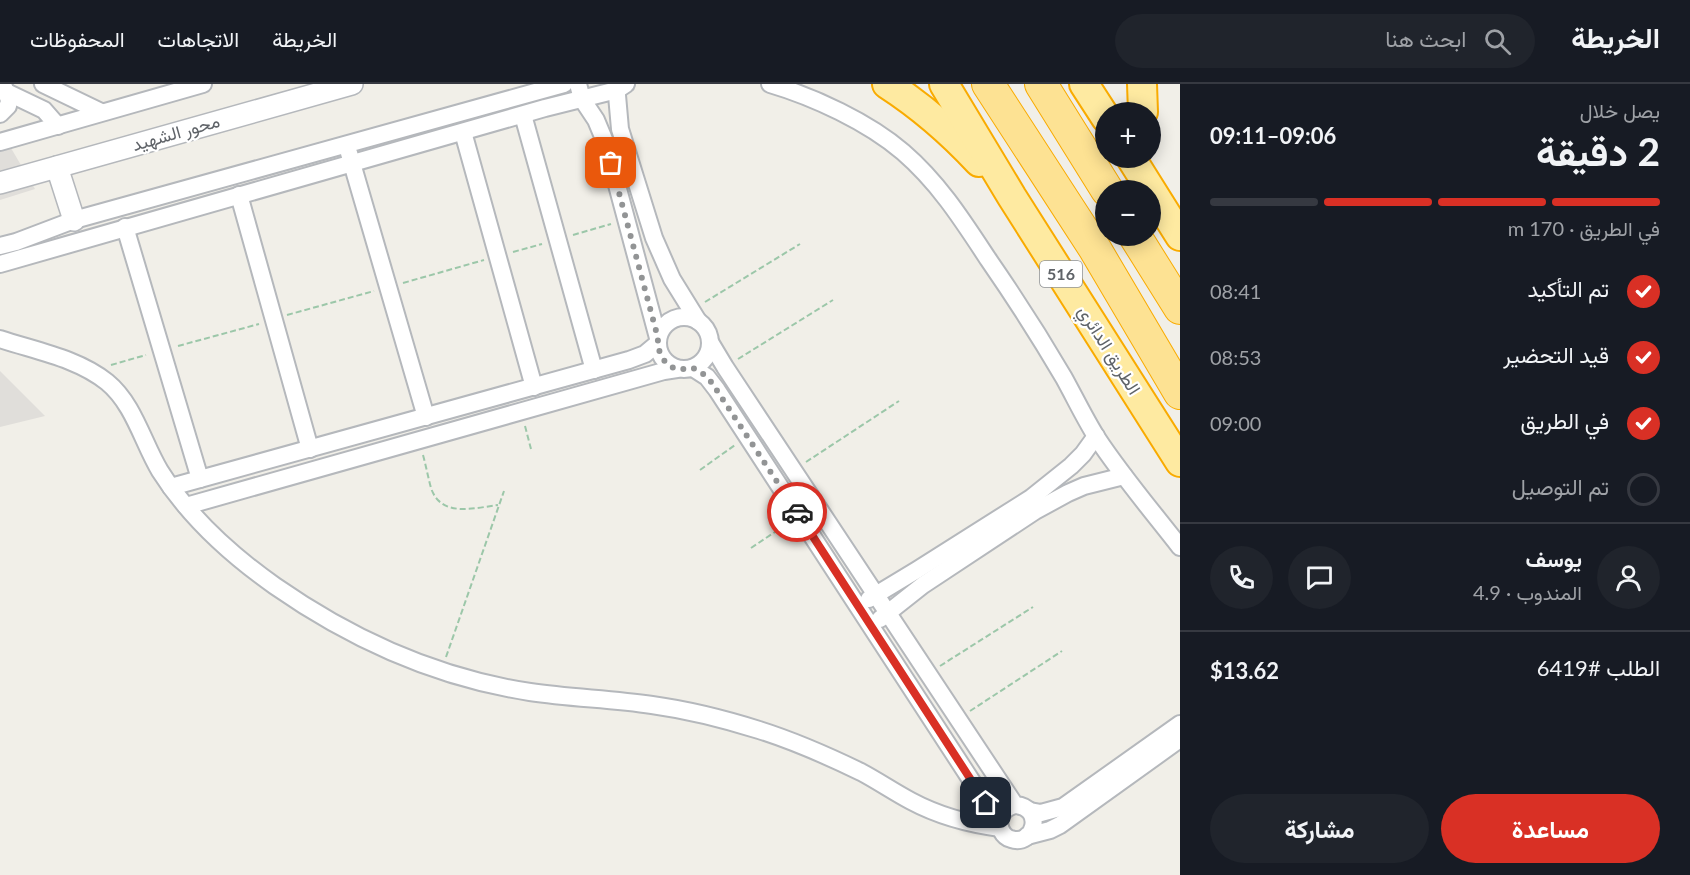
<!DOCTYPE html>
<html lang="ar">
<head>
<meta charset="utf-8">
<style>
  body { margin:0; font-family:Lato,Vazirmatn,sans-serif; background:#20242c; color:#f1f3f6; direction:rtl; height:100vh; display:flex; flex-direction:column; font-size:22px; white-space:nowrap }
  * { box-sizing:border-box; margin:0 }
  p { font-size:20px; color:#9ea1a6 }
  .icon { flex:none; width:33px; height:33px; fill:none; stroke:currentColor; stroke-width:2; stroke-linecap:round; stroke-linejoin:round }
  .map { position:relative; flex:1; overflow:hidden; direction:ltr }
  .details { display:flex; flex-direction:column; background:#171b24; width:510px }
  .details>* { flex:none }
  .buttons { position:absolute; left:1095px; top:18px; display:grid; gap:12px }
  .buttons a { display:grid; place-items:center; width:66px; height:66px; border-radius:50%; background:#171b24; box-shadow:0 3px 15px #0003; font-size:30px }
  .pin { position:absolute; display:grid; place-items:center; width:51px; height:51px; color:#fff; margin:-26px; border-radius:12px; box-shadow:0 3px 9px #0006 }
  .courier { position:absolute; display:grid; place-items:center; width:60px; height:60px; margin:-30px; border:4px solid #d93025; border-radius:50%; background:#fff; color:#222; box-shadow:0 2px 8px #0007 }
  .headline em { font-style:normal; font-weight:700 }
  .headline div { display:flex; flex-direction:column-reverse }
  .headline { display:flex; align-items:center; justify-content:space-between; height:102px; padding:0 30px }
  h1 { font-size:39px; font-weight:700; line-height:45px }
  .bar { display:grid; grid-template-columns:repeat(4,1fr); gap:9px 6px; align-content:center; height:72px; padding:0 30px }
  .bar i { height:8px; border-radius:4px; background:#363941 }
  .bar .current { background:#d93025 }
  .bar p { grid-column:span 4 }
  .line { display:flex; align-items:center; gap:15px; padding:0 30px; border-top:2px solid #363941 }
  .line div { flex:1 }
  .round { display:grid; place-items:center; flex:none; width:63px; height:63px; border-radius:32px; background:#20242c }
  ol { padding:0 30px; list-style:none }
  li { display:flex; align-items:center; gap:18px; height:66px }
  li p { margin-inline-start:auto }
  li .icon { padding:6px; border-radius:50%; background:#d93025; color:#fff; stroke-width:4 }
  li:last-child { color:#9ea1a6 }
  li i { width:33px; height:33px; border:3px solid #363941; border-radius:50% }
  .cta { display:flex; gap:12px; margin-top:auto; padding:12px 30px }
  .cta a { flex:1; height:69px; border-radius:36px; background:#d93025; color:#fff; font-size:24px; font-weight:700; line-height:69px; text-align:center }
  .cta a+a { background:#20242c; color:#f1f3f6 }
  header { display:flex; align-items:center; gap:36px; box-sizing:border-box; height:84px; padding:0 30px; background:#171b24; border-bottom:2px solid #363941 }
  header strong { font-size:28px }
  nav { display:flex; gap:33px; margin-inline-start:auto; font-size:21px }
  .search { width:420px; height:54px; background:#20242c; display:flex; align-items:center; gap:15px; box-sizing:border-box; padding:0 21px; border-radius:33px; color:#9ea1a6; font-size:22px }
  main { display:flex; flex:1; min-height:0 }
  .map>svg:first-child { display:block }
  .industrial { fill:#e0deda }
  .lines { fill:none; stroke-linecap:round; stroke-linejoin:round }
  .minor-casing { stroke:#b5b8bc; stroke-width:20 }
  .tertiary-casing { stroke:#b5b8bc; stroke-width:24 }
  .trunk-casing { stroke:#f9ab00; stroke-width:32 }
  .motorway-casing { stroke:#f9ab00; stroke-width:34 }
  .path { stroke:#9cc7a9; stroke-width:2; stroke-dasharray:6 3; stroke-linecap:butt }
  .minor { stroke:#fff; stroke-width:16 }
  .tertiary { stroke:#fff; stroke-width:21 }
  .trunk { stroke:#feeaa1; stroke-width:28 }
  .motorway { stroke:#fde293; stroke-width:32 }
  .done { stroke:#929495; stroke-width:6; stroke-dasharray:0 10.8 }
  .route { stroke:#d93025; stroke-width:8 }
  .labels { text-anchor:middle; stroke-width:4.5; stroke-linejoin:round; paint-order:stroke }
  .shield { fill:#fff; stroke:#8f9295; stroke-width:1.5 }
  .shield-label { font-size:16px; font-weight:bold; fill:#5f6368 }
  .street-label { font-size:18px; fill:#5f6368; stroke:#fff }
</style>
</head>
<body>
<header>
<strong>الخريطة</strong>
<div class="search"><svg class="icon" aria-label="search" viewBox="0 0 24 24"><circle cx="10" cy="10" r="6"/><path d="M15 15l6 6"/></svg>ابحث هنا</div>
<nav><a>الخريطة</a><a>الاتجاهات</a><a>المحفوظات</a></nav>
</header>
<main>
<section class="details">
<div class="headline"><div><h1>2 دقيقة</h1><p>يصل خلال</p></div><em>09:06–09:11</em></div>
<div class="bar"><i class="current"></i><i class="current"></i><i class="current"></i><i></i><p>في الطريق · 170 m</p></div>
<ol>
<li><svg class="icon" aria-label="check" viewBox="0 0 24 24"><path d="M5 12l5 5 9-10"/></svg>تم التأكيد<p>08:41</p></li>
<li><svg class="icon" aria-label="check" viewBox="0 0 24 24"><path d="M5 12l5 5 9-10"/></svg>قيد التحضير<p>08:53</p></li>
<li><svg class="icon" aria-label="check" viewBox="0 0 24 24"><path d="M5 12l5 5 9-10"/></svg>في الطريق<p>09:00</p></li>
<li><i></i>تم التوصيل</li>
</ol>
<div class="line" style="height:108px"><a class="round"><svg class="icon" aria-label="person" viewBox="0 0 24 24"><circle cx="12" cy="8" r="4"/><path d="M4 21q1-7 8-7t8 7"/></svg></a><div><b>يوسف</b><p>المندوب · 4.9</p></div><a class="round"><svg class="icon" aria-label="chat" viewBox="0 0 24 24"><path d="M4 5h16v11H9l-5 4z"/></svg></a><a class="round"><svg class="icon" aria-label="phone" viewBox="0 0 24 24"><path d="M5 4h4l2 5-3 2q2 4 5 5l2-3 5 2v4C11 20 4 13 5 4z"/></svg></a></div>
<div class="line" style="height:78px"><div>الطلب #6419</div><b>$13.62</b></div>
<div class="cta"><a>مساعدة</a><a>مشاركة</a></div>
</section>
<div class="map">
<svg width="1180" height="791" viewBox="0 0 1180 791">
  <rect width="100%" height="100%" fill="#f1efe8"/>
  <g class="industrial">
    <polygon points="0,49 8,59 35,105 0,116"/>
    <polygon points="0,287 45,332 0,343"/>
  </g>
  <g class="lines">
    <g class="minor-casing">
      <g id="minor">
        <polyline points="43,0 101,28"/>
        <polyline points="578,0 582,15 596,36 606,60 658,254"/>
        <polyline points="616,0 620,45 654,154 672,195 698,237"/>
        <path d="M770,0C814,13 868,38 903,68C939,99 963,137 988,175C1015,214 1040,253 1064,294C1075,314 1085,335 1097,354C1122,392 1152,427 1180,463"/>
        <polyline points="0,5 44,26 58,42"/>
        <polyline points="0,30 8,22 9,16 4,3"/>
        <polyline points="523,31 594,286"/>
        <polyline points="463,48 534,303"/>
        <polyline points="0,58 203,0"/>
        <polyline points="349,69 426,333"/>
        <polyline points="239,111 310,365"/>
        <polyline points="125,143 200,395"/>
        <polyline points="0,162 16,158 74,136 564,0"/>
        <polyline points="0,180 545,24 617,6 626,0"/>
        <circle cx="684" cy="259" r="26"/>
        <path d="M0,255C36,267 77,274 107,298C134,320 143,359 160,387C189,433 231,471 275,502C351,555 438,594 530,608C570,614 611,615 652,621C688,626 724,635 759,646C794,657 828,672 861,688C878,697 894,708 911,717C939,732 969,740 1000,744"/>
        <path d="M710,258L725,283L1015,721C1045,723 1035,763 1011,755C1006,754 1003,750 1001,746C996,734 1003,724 1015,721"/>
        <polyline points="693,284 707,293 717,306 999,739"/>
        <polyline points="171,403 629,276 645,270 657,260"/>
        <polyline points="186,422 664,287 677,285"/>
        <polyline points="869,515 917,486 1031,414 1071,382 1083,370 1096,352"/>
        <polyline points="880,535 923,501 1035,427 1068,409 1084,402 1124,392"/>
        <polyline points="1030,727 1041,729 1063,723 1180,640"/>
        <polyline points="1027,752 1050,746 1060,741 1180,655"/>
      </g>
    </g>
    <g class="tertiary-casing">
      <g id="tertiary">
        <polyline points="57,83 74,136"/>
        <polyline points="0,99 352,0"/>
      </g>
    </g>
    <g class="trunk-casing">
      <g id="trunk">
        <path d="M887,0C921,22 951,48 979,78"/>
        <polyline points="944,0 1012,113 1180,378"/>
        <polyline points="1084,0 1106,34"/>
        <polyline points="1142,0 1143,28"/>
        <polyline points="1131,74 1180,152"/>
      </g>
    </g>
    <g class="motorway-casing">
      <g id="motorway">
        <polyline points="988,0 1095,165 1180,309"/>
        <polyline points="1041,0 1107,106"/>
        <polyline points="1135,152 1180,224"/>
      </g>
    </g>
    <g class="path">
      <polyline points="573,151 611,140"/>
      <polyline points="513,168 542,160"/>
      <polyline points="403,199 484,176"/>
      <polyline points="705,218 800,160"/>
      <polyline points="287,231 374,207"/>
      <polyline points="178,262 259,240"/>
      <polyline points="738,275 833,216"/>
      <polyline points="111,281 146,271"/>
      <polyline points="525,342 531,365"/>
      <path d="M423,371C426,382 428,393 431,404C441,434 474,424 498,421"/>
      <polyline points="806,378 899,317"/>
      <polyline points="700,386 735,361"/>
      <polyline points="751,464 787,440"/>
      <polyline points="446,573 504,407"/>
      <polyline points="940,582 1033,523"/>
      <polyline points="970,627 1062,567"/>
    </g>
    <use href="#minor" class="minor"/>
    <use href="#tertiary" class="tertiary"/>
    <use href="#trunk" class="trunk"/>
    <use href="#motorway" class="motorway"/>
  </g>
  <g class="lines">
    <path class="done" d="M611,79L658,254C657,267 663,281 677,285C683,286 687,284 692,284C700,285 707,294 712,299L797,428"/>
    <polyline class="route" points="797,428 986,719"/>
  </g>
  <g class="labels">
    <rect class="shield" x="1040" y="177" width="42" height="26" rx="4.5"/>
    <g class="shield-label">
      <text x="1061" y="196">516</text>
    </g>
    <g class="street-label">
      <text transform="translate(176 49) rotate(-16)" y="6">محور الشهيد</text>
      <text transform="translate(1109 266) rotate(58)" y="6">الطريق الدائري</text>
    </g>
  </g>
</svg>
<div class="buttons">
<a>+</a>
<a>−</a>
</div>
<div class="pin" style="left:611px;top:79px;background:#ea580c"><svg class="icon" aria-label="bag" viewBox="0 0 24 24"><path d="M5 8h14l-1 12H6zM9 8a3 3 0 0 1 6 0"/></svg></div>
<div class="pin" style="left:986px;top:719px;background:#1f2937"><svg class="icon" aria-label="home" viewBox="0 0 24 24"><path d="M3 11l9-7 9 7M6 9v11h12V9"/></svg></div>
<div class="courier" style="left:797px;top:428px"><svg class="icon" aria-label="car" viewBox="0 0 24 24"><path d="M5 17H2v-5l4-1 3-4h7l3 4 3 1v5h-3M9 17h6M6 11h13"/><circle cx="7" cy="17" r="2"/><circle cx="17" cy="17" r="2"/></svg></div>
</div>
</main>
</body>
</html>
